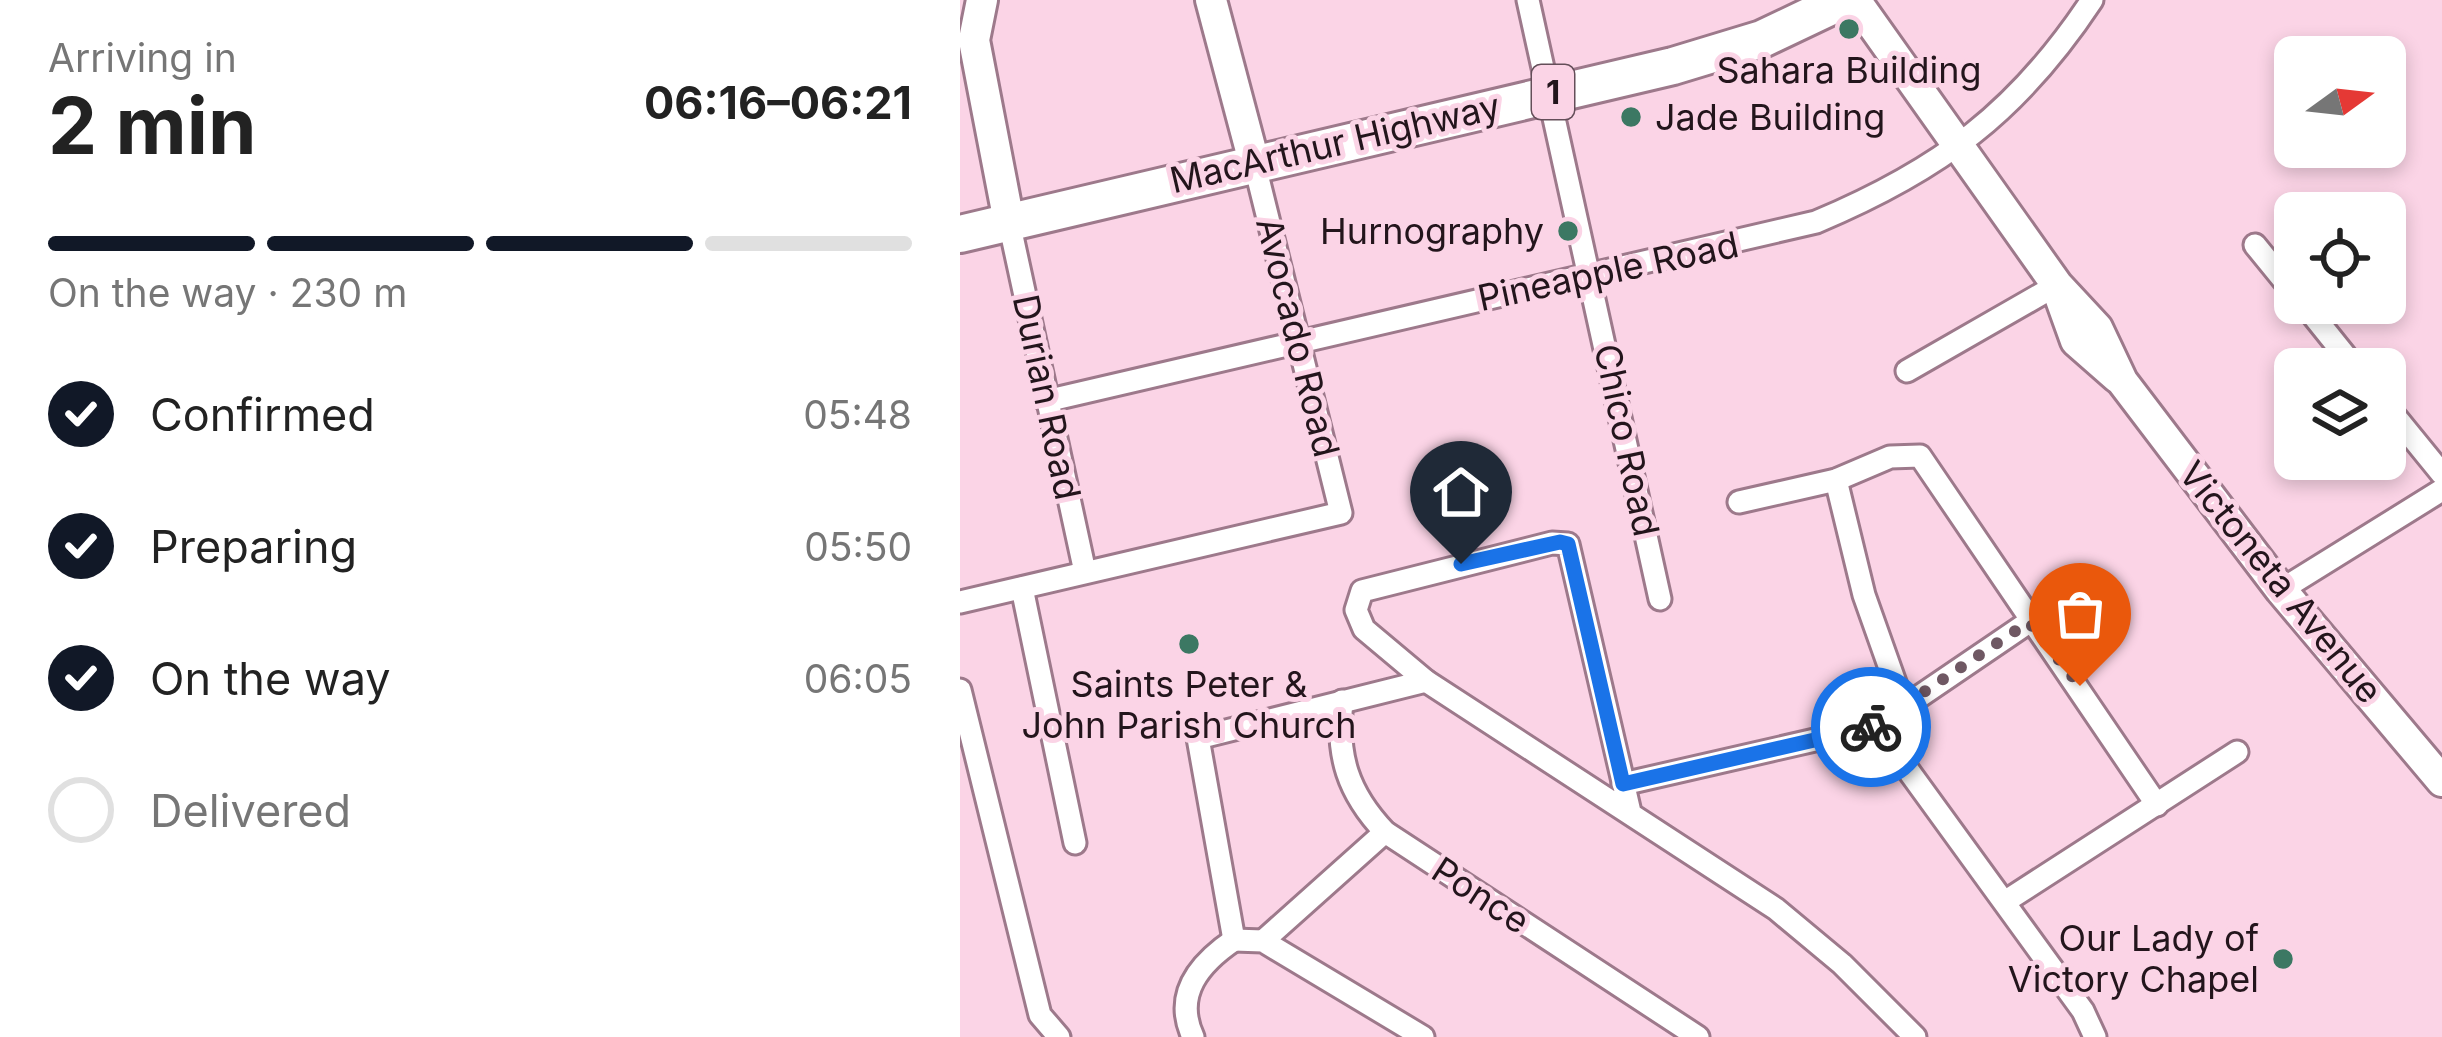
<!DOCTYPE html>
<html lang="en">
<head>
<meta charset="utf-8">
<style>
  body { margin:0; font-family:Inter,sans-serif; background:#f6f6f6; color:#222; height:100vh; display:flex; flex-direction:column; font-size:45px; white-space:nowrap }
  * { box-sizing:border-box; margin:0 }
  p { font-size:39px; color:#767676 }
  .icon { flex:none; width:66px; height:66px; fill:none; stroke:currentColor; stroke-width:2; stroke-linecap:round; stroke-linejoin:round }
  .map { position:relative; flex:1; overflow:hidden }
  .panel { display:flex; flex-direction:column; background:#fff; width:960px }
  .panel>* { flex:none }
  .needle { width:78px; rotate:75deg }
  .tools { position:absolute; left:1314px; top:36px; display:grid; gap:24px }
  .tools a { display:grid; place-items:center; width:132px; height:132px; border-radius:18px; background:#fff; box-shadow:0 6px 18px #0003; font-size:60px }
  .pin { position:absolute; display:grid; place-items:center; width:102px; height:102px; color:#fff; margin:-123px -51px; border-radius:50% 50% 50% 0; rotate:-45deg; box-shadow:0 0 12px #0007 }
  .pin .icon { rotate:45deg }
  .courier { position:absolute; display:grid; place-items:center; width:120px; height:120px; margin:-60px; border:9px solid #1a73e8; border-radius:50%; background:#fff; color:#222; box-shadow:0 3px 15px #0007 }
  .head em { font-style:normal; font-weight:700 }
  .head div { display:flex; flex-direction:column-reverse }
  .head { display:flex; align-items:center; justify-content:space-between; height:204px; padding:0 48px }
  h1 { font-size:78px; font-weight:700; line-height:90px }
  .bar { display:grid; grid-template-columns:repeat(4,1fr); gap:18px 12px; align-content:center; height:144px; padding:0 48px }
  .bar i { height:15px; border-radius:9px; background:#e0e0e0 }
  .bar .on { background:#111827 }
  .bar p { grid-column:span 4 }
  ol { padding:0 48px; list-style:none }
  li { display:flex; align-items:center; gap:36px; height:132px }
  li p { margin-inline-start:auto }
  li .icon { padding:12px; border-radius:50%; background:#111827; color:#fff; stroke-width:4 }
  li:last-child { color:#767676 }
  li i { width:66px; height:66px; border:6px solid #e0e0e0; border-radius:50% }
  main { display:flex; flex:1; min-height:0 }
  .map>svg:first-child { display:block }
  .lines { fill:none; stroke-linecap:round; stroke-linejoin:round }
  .street-casing { stroke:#9d798b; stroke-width:27 }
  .secondary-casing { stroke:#9d798b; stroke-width:36 }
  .highway-casing { stroke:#9d798b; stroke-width:42 }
  .street { stroke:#fff; stroke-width:21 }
  .secondary { stroke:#fff; stroke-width:30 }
  .highway { stroke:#fff; stroke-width:36 }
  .done { stroke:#6f5863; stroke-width:12; stroke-dasharray:0 21.6 }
  .route { stroke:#1a73e8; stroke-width:15 }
  .poi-dot { fill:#3c7863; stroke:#fbd4e6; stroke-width:4.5 }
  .labels { text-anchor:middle; stroke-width:10; stroke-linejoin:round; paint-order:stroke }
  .shield { fill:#fbd4e6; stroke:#644e59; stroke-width:3 }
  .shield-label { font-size:33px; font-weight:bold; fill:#23151c }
  .poi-label { font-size:36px; fill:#23151c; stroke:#fbd4e6 }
  .street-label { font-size:36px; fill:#23151c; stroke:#fbd4e6 }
</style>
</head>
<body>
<main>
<section class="panel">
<div class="head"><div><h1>2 min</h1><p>Arriving in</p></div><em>06:16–06:21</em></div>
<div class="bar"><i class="on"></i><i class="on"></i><i class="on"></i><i></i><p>On the way · 230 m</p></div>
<ol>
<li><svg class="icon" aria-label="check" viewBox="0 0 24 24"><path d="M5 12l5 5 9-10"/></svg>Confirmed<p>05:48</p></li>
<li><svg class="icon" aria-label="check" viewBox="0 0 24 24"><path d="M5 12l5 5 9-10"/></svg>Preparing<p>05:50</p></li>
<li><svg class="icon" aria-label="check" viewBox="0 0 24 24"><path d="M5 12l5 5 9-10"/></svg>On the way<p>06:05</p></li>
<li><i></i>Delivered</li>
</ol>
</section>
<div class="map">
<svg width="1482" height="1037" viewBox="0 0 1482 1037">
  <rect width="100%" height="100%" fill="#fbd4e6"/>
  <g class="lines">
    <g class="street-casing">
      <g id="street">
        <polyline points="568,0 700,599"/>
        <polyline points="49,222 125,572"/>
        <polyline points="1295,245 1335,294"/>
        <polyline points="1343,303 1396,369"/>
        <polyline points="947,371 1097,285"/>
        <path d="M86,401L856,222C980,170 1058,112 1132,0"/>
        <polyline points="1425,404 1482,474"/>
        <polyline points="876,480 904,595 943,705"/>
        <polyline points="779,502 876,480 930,457 960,456 1197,805"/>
        <polyline points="62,588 115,843"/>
        <polyline points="1321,590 1482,490"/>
        <polyline points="0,602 381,513 294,162"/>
        <polyline points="1069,622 916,726 1123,1011 1135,1037"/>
        <polyline points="0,690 80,1015 99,1037"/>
        <path d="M382,701C376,756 388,793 425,832L738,1037"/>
        <polyline points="663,784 916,726"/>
        <polyline points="670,812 608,544 592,543 402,591 396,610 404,629 466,681 816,909 882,964 955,1037"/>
        <polyline points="1046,901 1277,752"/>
        <polyline points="274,940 238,738 466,681"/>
        <polyline points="274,940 303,941 463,1037"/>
        <polyline points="303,941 425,832"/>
        <path d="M233,1037C213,994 240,963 274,940"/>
      </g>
    </g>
    <g class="secondary-casing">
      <g id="secondary">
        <polyline points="22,0 14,40 49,222"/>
        <polyline points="251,0 294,162"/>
        <polyline points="895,0 1097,285 1137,328 1162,381 1321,590 1482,781"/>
        <polyline points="1098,291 1116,341 1157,377"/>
      </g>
    </g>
    <g class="highway-casing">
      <polyline id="highway" points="0,234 713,66 802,39 884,0"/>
    </g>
    <use href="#street" class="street"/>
    <use href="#secondary" class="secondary"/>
    <use href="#highway" class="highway"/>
  </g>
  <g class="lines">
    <polyline class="done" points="911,727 1069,622 1120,686"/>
    <polyline class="route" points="501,564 600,542 608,544 663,784 911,727"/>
  </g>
  <g class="poi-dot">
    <circle cx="889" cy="29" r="12"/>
    <circle cx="671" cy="117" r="12"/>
    <circle cx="608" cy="231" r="12"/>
    <circle cx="229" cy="644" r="12"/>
    <circle cx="1323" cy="959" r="12"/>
  </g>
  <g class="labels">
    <rect class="shield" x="572" y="65" width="42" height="54" rx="9"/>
    <g class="shield-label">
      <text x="593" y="104">1</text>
    </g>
    <g class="poi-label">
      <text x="889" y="83">Sahara Building</text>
      <text x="695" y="130" text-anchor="start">Jade Building</text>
      <text x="584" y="244" text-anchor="end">Hurnography</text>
      <text x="229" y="697">Saints Peter &amp;<tspan x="229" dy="41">John Parish Church</tspan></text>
      <text x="1299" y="951" text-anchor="end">Our Lady of<tspan x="1299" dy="41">Victory Chapel</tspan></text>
    </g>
    <g class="street-label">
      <text transform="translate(375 143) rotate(-13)" y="13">MacArthur Highway</text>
      <text transform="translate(648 271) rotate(-12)" y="13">Pineapple Road</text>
      <text transform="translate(338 337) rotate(76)" y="13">Avocado Road</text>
      <text transform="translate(87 397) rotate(78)" y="13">Durian Road</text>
      <text transform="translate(667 440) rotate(78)" y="13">Chico Road</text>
      <text transform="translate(1321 582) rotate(51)" y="13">Victoneta Avenue</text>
      <text transform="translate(521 895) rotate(33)" y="13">Ponce</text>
    </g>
  </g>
</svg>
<div class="tools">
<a><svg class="needle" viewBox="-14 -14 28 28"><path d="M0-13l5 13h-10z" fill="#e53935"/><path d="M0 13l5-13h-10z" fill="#767676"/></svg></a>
<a><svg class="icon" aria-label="locate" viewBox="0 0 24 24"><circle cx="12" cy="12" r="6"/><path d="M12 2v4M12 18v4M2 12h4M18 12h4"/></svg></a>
<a><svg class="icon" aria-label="layers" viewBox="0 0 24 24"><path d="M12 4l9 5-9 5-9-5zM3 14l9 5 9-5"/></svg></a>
</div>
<div class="pin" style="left:1120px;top:686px;background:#ea580c"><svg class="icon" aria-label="bag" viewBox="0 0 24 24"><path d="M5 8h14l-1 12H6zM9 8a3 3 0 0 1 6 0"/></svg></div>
<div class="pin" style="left:501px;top:564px;background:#1f2937"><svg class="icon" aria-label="home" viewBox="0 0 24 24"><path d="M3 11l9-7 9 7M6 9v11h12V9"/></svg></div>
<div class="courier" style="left:911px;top:727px"><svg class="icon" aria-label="bike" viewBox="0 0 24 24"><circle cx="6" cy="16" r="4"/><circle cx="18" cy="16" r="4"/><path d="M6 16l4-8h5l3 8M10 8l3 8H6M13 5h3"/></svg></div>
</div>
</main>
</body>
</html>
